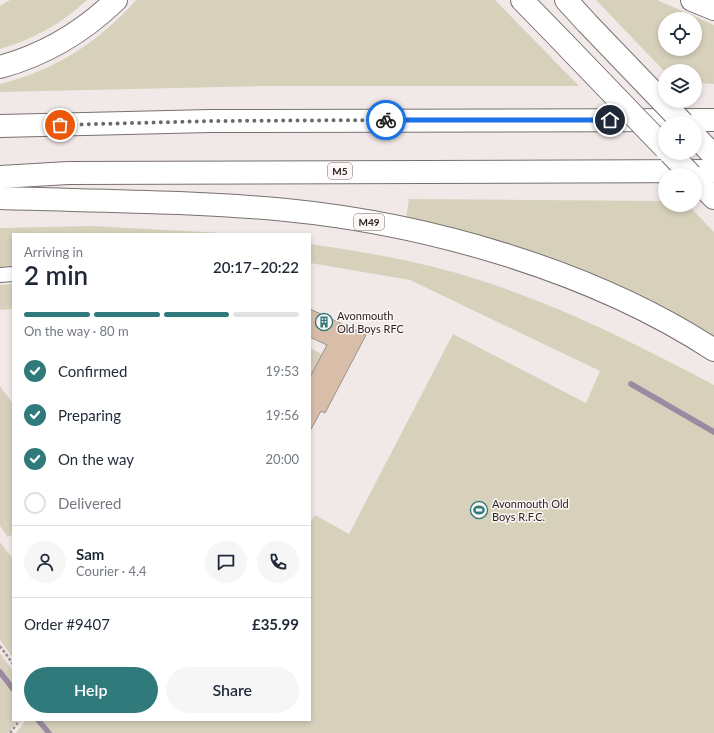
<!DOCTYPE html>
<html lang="en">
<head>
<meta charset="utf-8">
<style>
  body { margin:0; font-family:Lato,sans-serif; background:#f6f6f7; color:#1f2937; height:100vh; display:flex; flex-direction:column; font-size:15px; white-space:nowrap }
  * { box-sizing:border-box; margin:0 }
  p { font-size:13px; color:#747a83 }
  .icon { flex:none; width:22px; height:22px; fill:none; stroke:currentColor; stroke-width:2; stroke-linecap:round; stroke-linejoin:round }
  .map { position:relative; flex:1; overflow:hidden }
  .drawer { position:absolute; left:12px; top:233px; width:299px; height:488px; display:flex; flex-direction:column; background:#fff; border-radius:0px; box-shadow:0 2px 6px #0003 }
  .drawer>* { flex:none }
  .tools { position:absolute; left:658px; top:12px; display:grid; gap:8px }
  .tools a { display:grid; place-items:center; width:44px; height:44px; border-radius:50%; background:#fff; box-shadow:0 2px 6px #0003; font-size:20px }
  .pin { position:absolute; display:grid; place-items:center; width:34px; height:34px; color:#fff; margin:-17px; border:2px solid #fff; border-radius:50%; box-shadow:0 1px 4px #0007 }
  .courier { position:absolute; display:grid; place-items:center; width:40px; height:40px; margin:-20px; border:3px solid #1a73e8; border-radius:50%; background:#fff; color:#222; box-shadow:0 1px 5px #0007 }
  .headline em { font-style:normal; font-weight:600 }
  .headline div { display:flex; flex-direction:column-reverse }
  .headline { display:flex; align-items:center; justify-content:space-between; height:68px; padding:0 12px }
  h1 { font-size:26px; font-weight:600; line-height:30px }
  .bar { display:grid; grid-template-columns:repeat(4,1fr); gap:6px 4px; align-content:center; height:48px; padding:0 12px }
  .bar i { height:5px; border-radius:3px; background:#e0e1e3 }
  .bar .selected { background:#307a7c }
  .bar p { grid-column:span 4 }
  .line { display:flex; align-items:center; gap:10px; padding:0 12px; border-top:1px solid #e0e1e3 }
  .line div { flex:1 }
  .round { display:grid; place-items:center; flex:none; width:42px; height:42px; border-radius:21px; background:#f6f6f7 }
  ol { padding:0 12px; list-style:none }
  li { display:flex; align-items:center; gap:12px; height:44px }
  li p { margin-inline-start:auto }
  li .icon { padding:4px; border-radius:50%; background:#307a7c; color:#fff; stroke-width:4 }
  li:last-child { color:#747a83 }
  li i { width:22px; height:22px; border:2px solid #e0e1e3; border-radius:50% }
  .cta { display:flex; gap:8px; margin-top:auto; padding:8px 12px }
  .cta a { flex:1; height:46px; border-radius:24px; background:#307a7c; color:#fff; font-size:16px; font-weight:600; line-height:46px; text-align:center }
  .cta a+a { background:#f6f6f7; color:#1f2937 }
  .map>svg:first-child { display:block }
  .green { fill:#d7d1bc; fill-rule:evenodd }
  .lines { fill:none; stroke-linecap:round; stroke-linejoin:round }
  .stream { stroke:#9b8aa2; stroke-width:5.5 }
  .building { fill:#d8bda9; stroke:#97918d }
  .street-casing { stroke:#787170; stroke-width:16 }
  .highway-casing { stroke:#787170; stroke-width:24 }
  .path { stroke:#999493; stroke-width:2.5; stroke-dasharray:3 2; stroke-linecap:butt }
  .street { stroke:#fff; stroke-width:14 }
  .highway { stroke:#fff; stroke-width:22 }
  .highway-bridge-casing { stroke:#787170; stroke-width:24; stroke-linecap:butt }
  .highway-bridge { stroke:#fff; stroke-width:22 }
  .done { stroke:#6f6a6a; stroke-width:4; stroke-dasharray:0 7.2 }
  .route { stroke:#1a73e8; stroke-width:5 }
  .labels { text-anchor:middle; stroke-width:3; stroke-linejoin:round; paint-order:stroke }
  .shield { fill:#fef6f5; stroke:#696464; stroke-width:1 }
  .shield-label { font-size:10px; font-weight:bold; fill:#292626 }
  .poi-label { font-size:11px; fill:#292626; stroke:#fef6f5; text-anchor:start }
</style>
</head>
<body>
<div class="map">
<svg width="714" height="733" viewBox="0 0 714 733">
  <rect width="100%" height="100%" fill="#f1e9e8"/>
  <g class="green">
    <path d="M10,0H87C63,23 32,40 0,49V6Z"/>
    <path d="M136,0H495L579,86H262L0,92V84C55,70 98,43 136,0Z"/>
    <path d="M596,0H657L714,25V84L695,83V71L665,72ZM665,19H695V49H665Z"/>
    <polygon points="409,199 665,201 665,205 688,205 714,232 714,336 685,319 603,278 511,244 406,218"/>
    <polygon points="92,226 241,234 243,234 13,234 13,266 0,267 0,228"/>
    <path d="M310,244C358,251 406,259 453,272C545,298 630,340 714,385V733H16L26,720H310V523L315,515L349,534L453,334L586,403L600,371L410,280L310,263Z"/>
    <polygon points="13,284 13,309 0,310 0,285"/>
    <polygon points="310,348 322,354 310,377"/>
    <polygon points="0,386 13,404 13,534 8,537 0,526"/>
    <polygon points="0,542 13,559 13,658 0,640"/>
    <polygon points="0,653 13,671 13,720 18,720 8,733 0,733"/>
  </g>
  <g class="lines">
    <g class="stream">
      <polyline points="631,384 714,432"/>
      <polyline points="0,672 13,689"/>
      <polyline points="38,720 49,733"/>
    </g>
  </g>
  <polygon class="building" points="310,309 366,335 325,413 321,411 310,431 310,377 327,345 310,337"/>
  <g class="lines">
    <g class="street-casing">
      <polyline id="street" points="0,275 13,274"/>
    </g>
    <g class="highway-casing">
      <g id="highway">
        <polyline points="522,0 559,38"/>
        <polyline points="566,0 587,23"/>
        <polyline points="692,0 714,9"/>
        <path d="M0,67C44,55 84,31 116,0"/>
        <polyline points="0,126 211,121 714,120"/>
        <polyline points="695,136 714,156"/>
        <polyline points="0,177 68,173 714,171"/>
        <polyline points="695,179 714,198"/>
        <path d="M0,198C95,201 191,201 286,210C429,224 593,271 714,350"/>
      </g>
    </g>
    <g class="path">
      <polyline points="0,646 13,664"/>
      <polyline points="10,733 20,720"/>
    </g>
    <use href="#street" class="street"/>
    <use href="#highway" class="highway"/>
    <g class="highway-bridge-casing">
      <g id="highway-bridge">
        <polyline points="587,23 683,123"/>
        <polyline points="559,38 665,148"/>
        <polyline points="670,153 691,175"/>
      </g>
    </g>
    <use href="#highway-bridge" class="highway-bridge"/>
  </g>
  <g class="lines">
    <polyline class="done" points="60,125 211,121 386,120"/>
    <polyline class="route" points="386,120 610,120"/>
  </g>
  <defs>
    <g id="building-ring" transform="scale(0.9)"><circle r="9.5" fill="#fef6f5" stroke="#307a7c" stroke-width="1.5"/><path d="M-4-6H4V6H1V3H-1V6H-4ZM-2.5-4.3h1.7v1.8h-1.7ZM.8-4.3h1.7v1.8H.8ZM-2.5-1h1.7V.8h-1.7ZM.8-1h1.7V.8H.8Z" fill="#307a7c"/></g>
    <g id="stadium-ring" transform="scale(0.9)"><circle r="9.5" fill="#fef6f5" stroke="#307a7c" stroke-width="1.5"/><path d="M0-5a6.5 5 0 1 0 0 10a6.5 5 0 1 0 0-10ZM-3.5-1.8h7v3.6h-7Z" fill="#307a7c"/></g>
  </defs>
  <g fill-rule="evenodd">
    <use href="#building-ring" x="324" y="322"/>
    <use href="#stadium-ring" x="479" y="510"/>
  </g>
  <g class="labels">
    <g class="shield">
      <rect x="328" y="163" width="24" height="16" rx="3"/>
      <rect x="354" y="214" width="30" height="16" rx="3"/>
    </g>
    <g class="shield-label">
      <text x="340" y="175">M5</text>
      <text x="369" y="226">M49</text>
    </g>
    <g class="poi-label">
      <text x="337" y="320">Avonmouth<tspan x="337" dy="13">Old Boys RFC</tspan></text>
      <text x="492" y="508">Avonmouth Old<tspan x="492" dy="13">Boys R.F.C.</tspan></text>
    </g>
  </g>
</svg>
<div class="tools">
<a><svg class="icon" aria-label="locate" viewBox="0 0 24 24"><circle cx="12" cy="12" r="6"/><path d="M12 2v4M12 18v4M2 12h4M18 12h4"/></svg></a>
<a><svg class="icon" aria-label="layers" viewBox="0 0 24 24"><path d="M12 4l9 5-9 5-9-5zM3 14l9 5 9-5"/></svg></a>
<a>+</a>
<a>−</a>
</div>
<div class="pin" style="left:60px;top:125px;background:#ea580c"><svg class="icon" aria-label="bag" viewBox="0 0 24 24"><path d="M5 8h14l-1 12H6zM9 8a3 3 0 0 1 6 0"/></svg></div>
<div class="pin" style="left:610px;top:120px;background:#1f2937"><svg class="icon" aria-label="home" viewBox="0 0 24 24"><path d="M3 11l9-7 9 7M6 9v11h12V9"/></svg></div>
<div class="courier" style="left:386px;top:120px"><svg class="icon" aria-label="bike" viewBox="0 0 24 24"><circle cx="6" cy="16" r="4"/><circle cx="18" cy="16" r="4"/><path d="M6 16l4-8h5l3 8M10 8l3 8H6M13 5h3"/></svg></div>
<section class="drawer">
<div class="headline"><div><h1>2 min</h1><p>Arriving in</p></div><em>20:17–20:22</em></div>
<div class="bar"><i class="selected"></i><i class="selected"></i><i class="selected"></i><i></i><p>On the way · 80 m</p></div>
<ol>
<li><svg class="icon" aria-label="check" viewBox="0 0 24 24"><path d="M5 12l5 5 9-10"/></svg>Confirmed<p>19:53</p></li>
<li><svg class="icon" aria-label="check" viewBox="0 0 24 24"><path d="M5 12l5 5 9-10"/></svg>Preparing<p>19:56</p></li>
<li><svg class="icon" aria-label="check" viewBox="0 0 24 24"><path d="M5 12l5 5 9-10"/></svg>On the way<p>20:00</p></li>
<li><i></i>Delivered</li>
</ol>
<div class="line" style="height:72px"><a class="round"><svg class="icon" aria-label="person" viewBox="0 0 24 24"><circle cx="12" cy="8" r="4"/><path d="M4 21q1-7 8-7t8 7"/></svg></a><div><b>Sam</b><p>Courier · 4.4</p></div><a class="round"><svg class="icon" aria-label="chat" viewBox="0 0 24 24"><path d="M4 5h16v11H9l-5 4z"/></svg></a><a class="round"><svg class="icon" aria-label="phone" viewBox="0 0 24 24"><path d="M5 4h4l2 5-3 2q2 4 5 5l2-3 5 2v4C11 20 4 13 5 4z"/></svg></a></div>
<div class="line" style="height:52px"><div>Order #9407</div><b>£35.99</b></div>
<div class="cta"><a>Help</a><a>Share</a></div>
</section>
</div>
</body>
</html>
